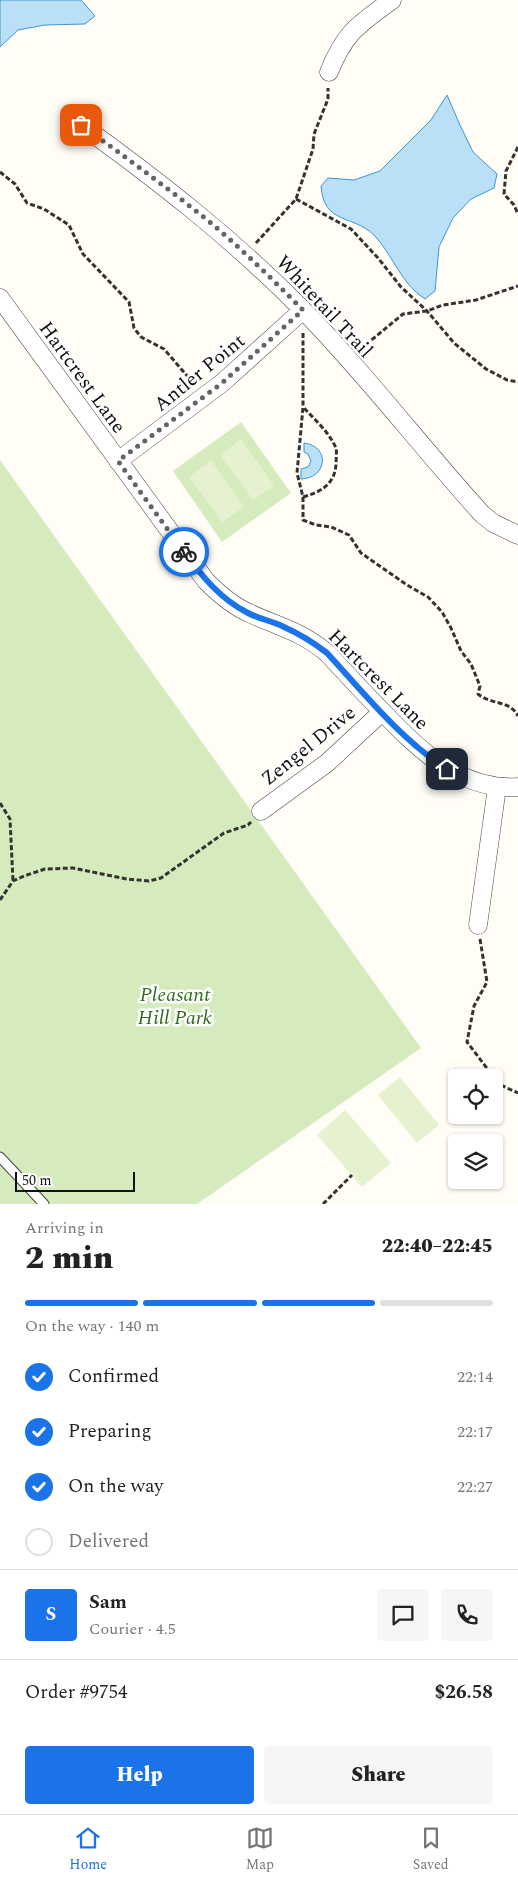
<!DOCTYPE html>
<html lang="en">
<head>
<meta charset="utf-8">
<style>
  body { margin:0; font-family:Spectral,serif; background:#f6f6f6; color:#222; height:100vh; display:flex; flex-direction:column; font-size:19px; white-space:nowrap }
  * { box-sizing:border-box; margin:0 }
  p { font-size:16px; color:#767676 }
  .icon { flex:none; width:28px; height:28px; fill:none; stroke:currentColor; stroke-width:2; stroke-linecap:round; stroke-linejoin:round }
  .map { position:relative; height:1204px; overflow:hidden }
  .panel { display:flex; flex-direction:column; background:#fff; flex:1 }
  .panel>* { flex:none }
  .controls { position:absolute; left:448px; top:1069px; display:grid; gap:10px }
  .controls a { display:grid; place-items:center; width:55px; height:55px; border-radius:5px; background:#fff; box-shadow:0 1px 4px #0004; font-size:25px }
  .scale { position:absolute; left:15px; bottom:12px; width:120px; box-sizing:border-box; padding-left:5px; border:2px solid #111; border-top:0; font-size:14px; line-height:18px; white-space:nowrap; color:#111; -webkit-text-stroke:4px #fff; paint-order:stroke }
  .pin { position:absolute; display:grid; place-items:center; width:42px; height:42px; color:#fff; margin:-21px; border-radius:10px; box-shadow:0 2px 8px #0006 }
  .courier { position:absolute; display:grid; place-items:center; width:50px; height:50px; margin:-25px; border:4px solid #1a73e8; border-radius:50%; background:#fff; color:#222; box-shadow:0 1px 6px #0007 }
  .headline em { font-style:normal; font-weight:800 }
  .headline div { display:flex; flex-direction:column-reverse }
  .headline { display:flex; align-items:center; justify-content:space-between; height:85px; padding:0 25px }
  h1 { font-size:32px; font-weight:800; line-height:38px }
  .bar { display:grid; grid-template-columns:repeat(4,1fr); gap:8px 5px; align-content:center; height:60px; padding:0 25px }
  .bar i { height:6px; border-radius:4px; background:#e0e0e0 }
  .bar .active { background:#1a73e8 }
  .bar p { grid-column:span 4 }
  .line { display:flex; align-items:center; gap:12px; padding:0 25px; border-top:1px solid #e0e0e0 }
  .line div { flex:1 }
  .round { display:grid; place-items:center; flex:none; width:52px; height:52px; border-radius:5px; background:#f6f6f6 }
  ol { padding:0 25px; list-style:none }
  li { display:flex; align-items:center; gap:15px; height:55px }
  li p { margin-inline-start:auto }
  li .icon { padding:5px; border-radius:50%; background:#1a73e8; color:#fff; stroke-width:4 }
  li:last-child { color:#767676 }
  li i { width:28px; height:28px; border:2px solid #e0e0e0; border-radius:50% }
  .action { display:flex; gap:10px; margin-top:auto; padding:10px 25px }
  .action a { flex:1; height:58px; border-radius:5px; background:#1a73e8; color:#fff; font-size:20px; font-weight:800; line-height:58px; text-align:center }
  .action a+a { background:#f6f6f6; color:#222 }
  .tabs { display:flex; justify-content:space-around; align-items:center; height:70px; border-top:1px solid #e0e0e0; background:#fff; font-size:14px; color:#767676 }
  .tabs a { display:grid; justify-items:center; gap:2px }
  .tabs .active { color:#1a73e8 }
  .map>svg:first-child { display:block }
  .green { fill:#d5ebbd }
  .pitch { fill:#e6f2cf }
  .water { fill:#b9e0f7; stroke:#3f96cf }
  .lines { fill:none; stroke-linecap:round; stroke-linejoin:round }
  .lane-casing { stroke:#444; stroke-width:11 }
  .street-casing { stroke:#444; stroke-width:19 }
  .path { stroke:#333; stroke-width:3; stroke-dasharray:5 2.5; stroke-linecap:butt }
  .lane { stroke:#fff; stroke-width:9 }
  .street { stroke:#fff; stroke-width:18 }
  .done { stroke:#646461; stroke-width:5; stroke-dasharray:0 9 }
  .route { stroke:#1a73e8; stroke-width:6 }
  .labels { text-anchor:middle; stroke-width:5; stroke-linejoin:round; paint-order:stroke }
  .street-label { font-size:20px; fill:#111; stroke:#fff }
  .park-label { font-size:20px; font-style:italic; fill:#2f6b1f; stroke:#fff }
</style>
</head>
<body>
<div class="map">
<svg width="518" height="1204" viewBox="0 0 518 1204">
  <rect width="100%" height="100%" fill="#fffdf5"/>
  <g class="green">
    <polygon points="241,422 291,493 222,542 173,471"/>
    <polygon points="0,460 421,1048 197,1204 0,1204"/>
  </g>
  <g class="pitch">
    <polygon points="241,439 274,486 253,500 220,455"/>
    <polygon points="211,460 244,507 222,522 189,477"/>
    <polygon points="400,1077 439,1125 417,1143 378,1095"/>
    <polygon points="345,1110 391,1163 362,1187 317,1135"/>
  </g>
  <g class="water">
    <polygon points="0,0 81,0 95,16 85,24 45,25 18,30 0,47"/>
    <path d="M447,95L460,125L473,152L497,174L494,188L471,199L453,218L439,247L435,291L425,299C401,284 393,255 374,235C352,214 324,225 321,186L328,178L354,180L380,171L431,120Z"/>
    <path d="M304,443C330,446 328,478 301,479V469L308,467L311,461L308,454L304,452Z"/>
  </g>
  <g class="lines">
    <g class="lane-casing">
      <polyline id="lane" points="0,1157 44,1204"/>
    </g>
    <g class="street-casing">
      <g id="street">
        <path d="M329,72C345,32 358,25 392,0"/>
        <path d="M81,125C160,182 234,240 302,309C366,374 421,447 482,514L493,523L518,535"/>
        <path d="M0,298L206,581C218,593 233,606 249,613C279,627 301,631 327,653C344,671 360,689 377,706C415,746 458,791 518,787"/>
        <polyline points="118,461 222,383 303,310"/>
        <polyline points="261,811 327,763 382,712"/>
        <polyline points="478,925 497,787"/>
      </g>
    </g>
    <g class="path">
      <polyline points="518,147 506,171 504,194 514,205 518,214"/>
      <polyline points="0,172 15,184 27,203 44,209 69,225 83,254 129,302 134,328 141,337 164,349 195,385"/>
      <polyline points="296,199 351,229 378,258 401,287 427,311 454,343 486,369 507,380 518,382"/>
      <polyline points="256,243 296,199 313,149 314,134 328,99 328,88"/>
      <path d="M303,333V407L297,473L303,497V520L316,525L331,527L349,535L361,553L407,585L428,597L442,612L451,628L461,651L471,664L480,686L478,694C491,705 510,700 518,716"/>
      <polyline points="359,348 374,338 403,314 427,311 443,305 476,300 518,286"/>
      <path d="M303,497C321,492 335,484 336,464C336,459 337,453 336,448C329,432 315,420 304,408"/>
      <polyline points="0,803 10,819 13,881"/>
      <polyline points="0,900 13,881 24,876 45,869 73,868 127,879 149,881 161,878 224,833 248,825 251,822"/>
      <polyline points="480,939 487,982 474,1006 467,1042 486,1067 485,1078"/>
      <polyline points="494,1082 518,1093"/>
      <polyline points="323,1204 352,1175"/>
    </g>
    <use href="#lane" class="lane"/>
    <use href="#street" class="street"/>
  </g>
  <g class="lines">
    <path class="done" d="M81,125C124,156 165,186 206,219C240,247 272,279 303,310L222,383L118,461L184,552"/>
    <path class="route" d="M184,552C202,576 220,599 248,613C259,619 273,621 284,627C300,634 314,643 327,653C363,692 402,741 447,769"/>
  </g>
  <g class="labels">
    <g class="street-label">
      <text transform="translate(325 306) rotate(47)" y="7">Whitetail Trail</text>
      <text transform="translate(199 372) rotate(-39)" y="7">Antler Point</text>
      <text transform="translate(83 377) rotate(54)" y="7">Hartcrest Lane</text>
      <text transform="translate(379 679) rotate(45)" y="7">Hartcrest Lane</text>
      <text transform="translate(308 745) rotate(-39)" y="7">Zengel Drive</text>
    </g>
    <g class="park-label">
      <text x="175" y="1001">Pleasant<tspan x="175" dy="23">Hill Park</tspan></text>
    </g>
  </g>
</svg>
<div class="controls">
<a><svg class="icon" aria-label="locate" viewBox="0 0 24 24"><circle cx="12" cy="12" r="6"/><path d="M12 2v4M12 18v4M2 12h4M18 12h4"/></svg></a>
<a><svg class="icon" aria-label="layers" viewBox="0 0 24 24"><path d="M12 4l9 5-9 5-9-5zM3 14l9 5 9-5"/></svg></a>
</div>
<div class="scale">50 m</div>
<div class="pin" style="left:81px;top:125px;background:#ea580c"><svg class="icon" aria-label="bag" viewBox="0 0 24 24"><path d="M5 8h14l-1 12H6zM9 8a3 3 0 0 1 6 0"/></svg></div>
<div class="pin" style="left:447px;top:769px;background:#1f2937"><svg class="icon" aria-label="home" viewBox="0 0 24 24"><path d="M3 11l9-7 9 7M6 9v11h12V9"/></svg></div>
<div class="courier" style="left:184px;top:552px"><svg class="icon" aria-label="bike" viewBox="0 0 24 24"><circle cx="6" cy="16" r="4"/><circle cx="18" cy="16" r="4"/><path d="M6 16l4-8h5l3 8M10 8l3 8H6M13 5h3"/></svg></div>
</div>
<section class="panel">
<div class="headline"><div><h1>2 min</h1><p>Arriving in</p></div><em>22:40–22:45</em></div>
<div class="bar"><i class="active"></i><i class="active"></i><i class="active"></i><i></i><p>On the way · 140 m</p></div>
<ol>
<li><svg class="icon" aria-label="check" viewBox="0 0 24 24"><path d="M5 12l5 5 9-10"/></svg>Confirmed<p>22:14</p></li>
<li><svg class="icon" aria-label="check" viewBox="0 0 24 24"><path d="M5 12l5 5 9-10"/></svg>Preparing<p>22:17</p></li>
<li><svg class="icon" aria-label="check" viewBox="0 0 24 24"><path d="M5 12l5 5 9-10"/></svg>On the way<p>22:27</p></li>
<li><i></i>Delivered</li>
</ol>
<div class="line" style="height:90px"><b class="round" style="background:#1a73e8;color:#fff">S</b><div><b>Sam</b><p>Courier · 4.5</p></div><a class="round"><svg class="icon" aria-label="chat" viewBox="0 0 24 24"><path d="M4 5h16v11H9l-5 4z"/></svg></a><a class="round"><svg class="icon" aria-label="phone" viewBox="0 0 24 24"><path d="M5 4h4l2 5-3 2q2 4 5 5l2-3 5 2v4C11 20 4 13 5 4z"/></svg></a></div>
<div class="line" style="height:65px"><div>Order #9754</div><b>$26.58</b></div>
<div class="action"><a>Help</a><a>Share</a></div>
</section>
<nav class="tabs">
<a class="active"><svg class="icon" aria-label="home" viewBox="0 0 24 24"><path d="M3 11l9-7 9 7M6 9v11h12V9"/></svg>Home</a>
<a><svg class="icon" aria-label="map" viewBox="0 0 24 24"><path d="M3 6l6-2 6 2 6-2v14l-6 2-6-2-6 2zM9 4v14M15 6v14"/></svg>Map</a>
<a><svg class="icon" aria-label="saved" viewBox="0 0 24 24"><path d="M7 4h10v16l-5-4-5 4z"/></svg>Saved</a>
</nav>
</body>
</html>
